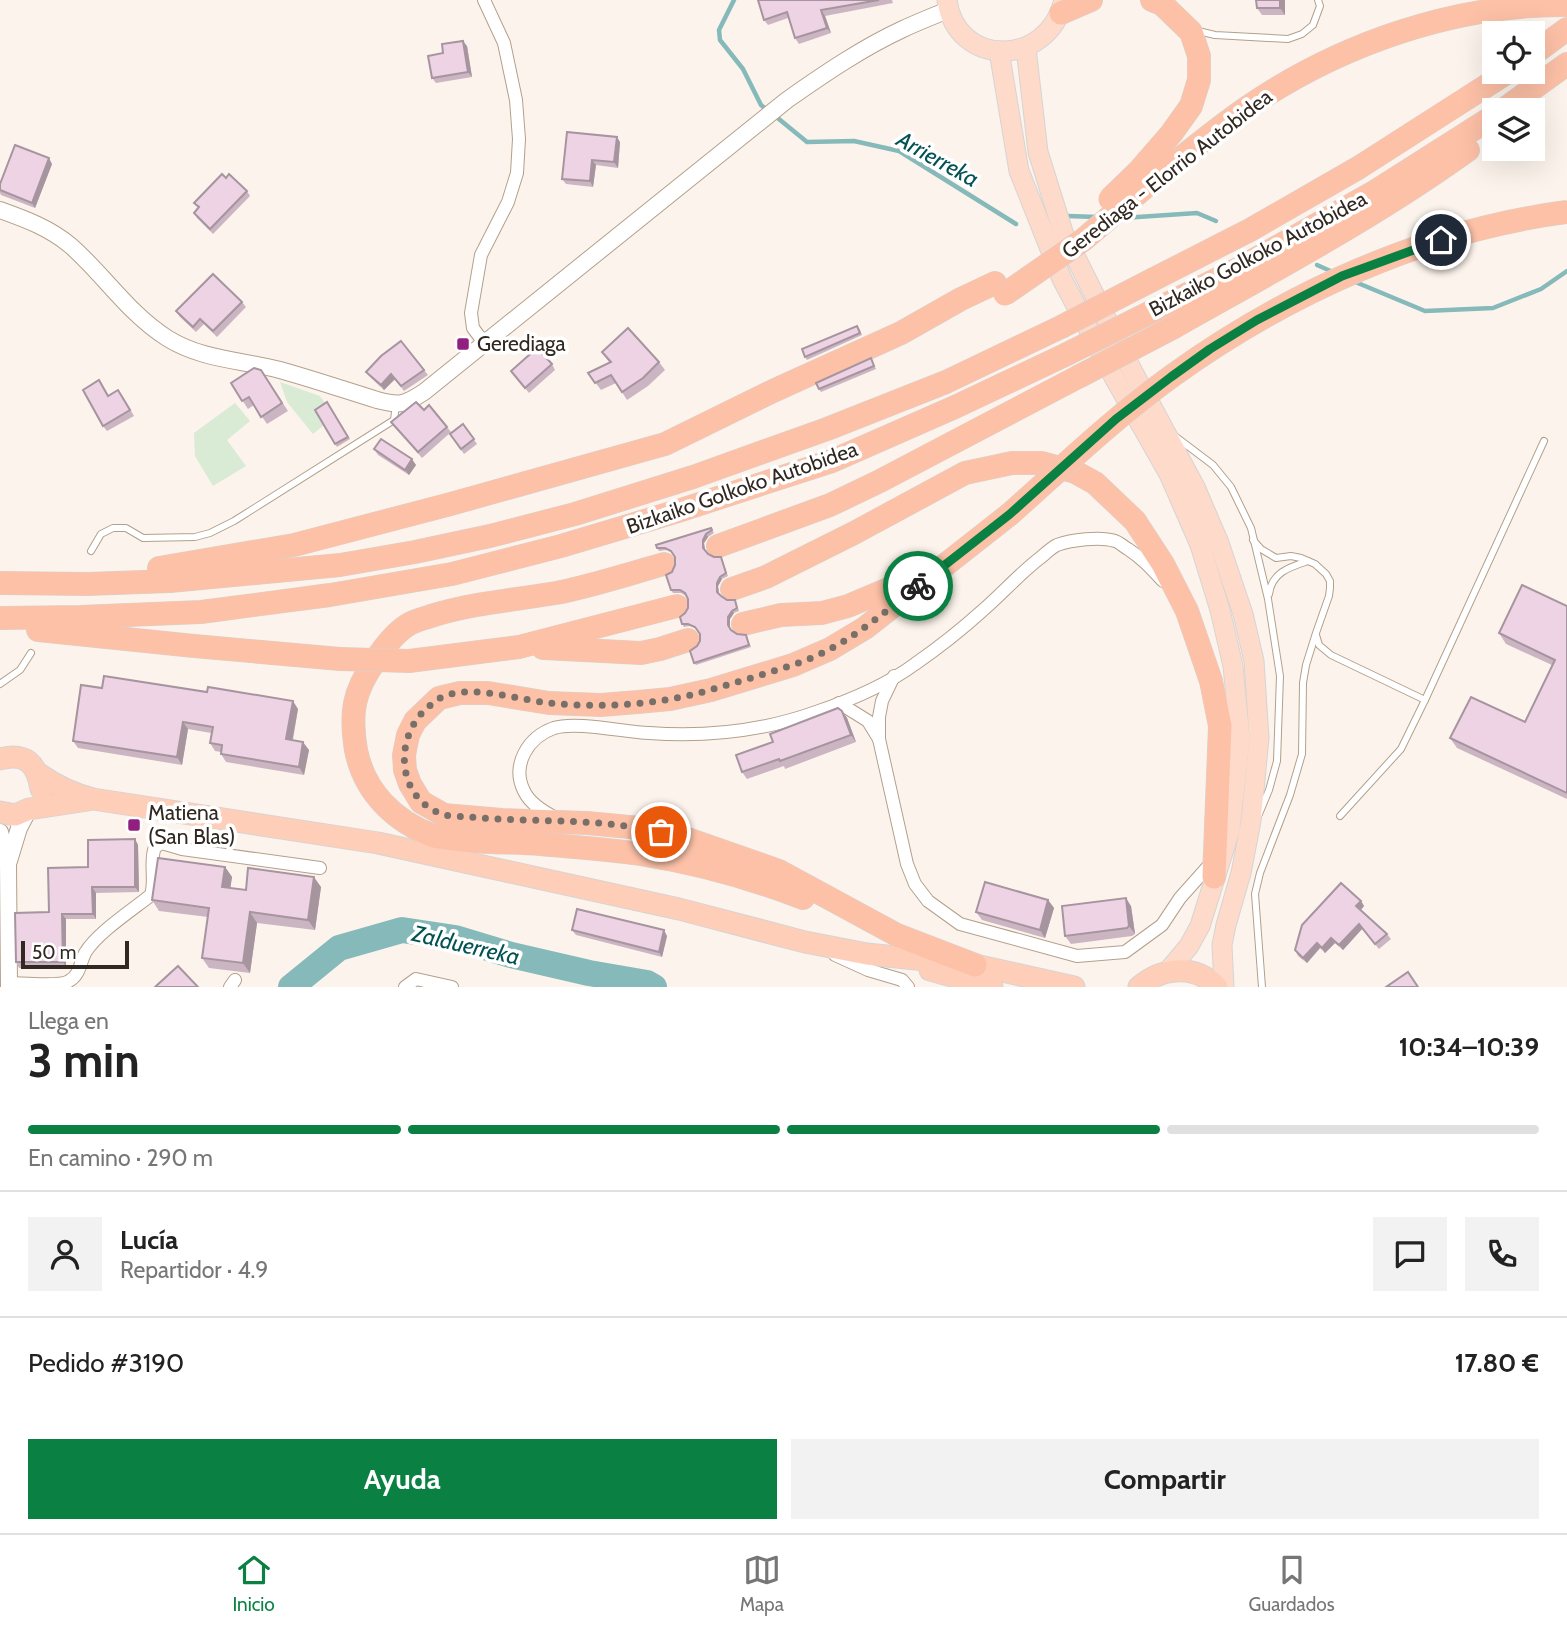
<!DOCTYPE html>
<html lang="es">
<head>
<meta charset="utf-8">
<style>
  body { margin:0; font-family:Cabin,sans-serif; background:#f2f2f2; color:#222; height:100vh; display:flex; flex-direction:column; font-size:26px; white-space:nowrap }
  * { box-sizing:border-box; margin:0 }
  p { font-size:23px; color:#767676 }
  .icon { flex:none; width:38px; height:38px; fill:none; stroke:currentColor; stroke-width:2; stroke-linecap:round; stroke-linejoin:round }
  .map { position:relative; height:987px; overflow:hidden }
  .details { display:flex; flex-direction:column; background:#fff; flex:1 }
  .details>* { flex:none }
  .fabs { position:absolute; left:1482px; top:21px; display:grid; gap:14px }
  .fabs a { display:grid; place-items:center; width:63px; height:63px; border-radius:0px; background:#fff; box-shadow:0 7px 28px #0002; font-size:35px }
  .scale { position:absolute; left:21px; bottom:18px; width:108px; box-sizing:border-box; padding-left:7px; border:4px solid #312921; border-top:0; font-size:19px; line-height:24px; white-space:nowrap; color:#312921; -webkit-text-stroke:5px #fff; paint-order:stroke }
  .pin { position:absolute; display:grid; place-items:center; width:60px; height:60px; color:#fff; margin:-30px; border:4px solid #fff; border-radius:50%; box-shadow:0 2px 7px #0007 }
  .courier { position:absolute; display:grid; place-items:center; width:70px; height:70px; margin:-35px; border:5px solid #0b8043; border-radius:50%; background:#fff; color:#222; box-shadow:0 2px 9px #0007 }
  .head em { font-style:normal; font-weight:800 }
  .head div { display:flex; flex-direction:column-reverse }
  .head { display:flex; align-items:center; justify-content:space-between; height:119px; padding:0 28px }
  h1 { font-size:46px; font-weight:800; line-height:52px }
  .bar { display:grid; grid-template-columns:repeat(4,1fr); gap:10px 7px; align-content:center; height:84px; padding:0 28px }
  .bar i { height:9px; border-radius:5px; background:#e0e0e0 }
  .bar .current { background:#0b8043 }
  .bar p { grid-column:span 4 }
  .line { display:flex; align-items:center; gap:18px; padding:0 28px; border-top:2px solid #e0e0e0 }
  .line div { flex:1 }
  .round { display:grid; place-items:center; flex:none; width:74px; height:74px; border-radius:0px; background:#f2f2f2 }
  .action { display:flex; gap:14px; margin-top:auto; padding:14px 28px }
  .action a { flex:1; height:80px; border-radius:0px; background:#0b8043; color:#fff; font-size:28px; font-weight:800; line-height:80px; text-align:center }
  .action a+a { background:#f2f2f2; color:#222 }
  .dock { display:flex; justify-content:space-around; align-items:center; height:98px; border-top:2px solid #e0e0e0; background:#fff; font-size:19px; color:#767676 }
  .dock a { display:grid; justify-items:center; gap:4px }
  .dock .current { color:#0b8043 }
  .map>svg:first-child { display:block }
  .green { fill:#d9ead5 }
  .lines { fill:none; stroke-linecap:round; stroke-linejoin:round }
  .stream { stroke:#86b9b9; stroke-width:4.5 }
  .river { stroke:#86b9b9; stroke-width:26 }
  .service-casing { stroke:#b3a08c; stroke-width:8 }
  .minor-casing { stroke:#b3a08c; stroke-width:14 }
  .tertiary-casing { stroke:#b3a08c; stroke-width:18 }
  .primary-casing { stroke:#d6d4d3; stroke-width:21 }
  .trunk-casing { stroke:#d6d4d3; stroke-width:23 }
  .motorway-casing { stroke:#d6d4d3; stroke-width:24 }
  .service { stroke:#fff; stroke-width:6 }
  .minor { stroke:#fff; stroke-width:12 }
  .tertiary { stroke:#fff; stroke-width:16 }
  .primary { stroke:#fedaca; stroke-width:19 }
  .trunk { stroke:#feceb8; stroke-width:21 }
  .motorway { stroke:#fdc1a7; stroke-width:23 }
  .motorway-bridge-casing { stroke:#d6d4d3; stroke-width:24; stroke-linecap:butt }
  .motorway-bridge { stroke:#fdc1a7; stroke-width:23 }
  .wall { fill:#ccb5c3 }
  .shaded-wall { fill:#a6949f }
  .building { fill:#edd3e3; stroke:#a6949f; stroke-width:2 }
  .done { stroke:#787068; stroke-width:7; stroke-dasharray:0 12.6 }
  .route { stroke:#0b8043; stroke-width:9 }
  .poi-dot { fill:#901f7f; stroke:#fff; stroke-width:2.5 }
  .labels { text-anchor:middle; stroke-width:7; stroke-linejoin:round; paint-order:stroke }
  .street-label { font-size:21px; fill:#312921; stroke:#fff }
  .poi-label { font-size:21px; fill:#312921; stroke:#fff; text-anchor:start }
  .water-label { font-size:23px; font-style:italic; fill:#035253; stroke:#fff }
</style>
</head>
<body>
<div class="map">
<svg width="1567" height="987" viewBox="0 0 1567 987">
  <rect width="100%" height="100%" fill="#fcf4ec"/>
  <g class="green">
    <polygon points="280,382 320,396 327,406 324,425 313,434 287,402"/>
    <polygon points="235,403 250,421 227,440 246,466 213,486 195,456 194,433"/>
  </g>
  <g class="lines">
    <g class="stream">
      <polyline points="734,0 719,30 720,40 743,69 761,105 767,110"/>
      <polyline points="774,115 807,142 854,141 899,151 1016,224"/>
      <polyline points="1067,216 1097,217"/>
      <polyline points="1123,218 1197,213 1216,221"/>
      <polyline points="1317,265 1335,273"/>
      <polyline points="1353,281 1425,311 1493,308 1541,289 1567,271"/>
    </g>
    <polyline class="river" points="291,987 339,948 402,930 455,938 511,955 589,973 647,983 654,987"/>
    <g class="service-casing">
      <g id="service">
        <polyline points="1198,31 1215,35 1288,39 1302,34 1313,25 1320,6 1318,0"/>
        <polyline points="1176,437 1213,465 1231,487 1251,528 1268,599 1280,676 1277,761 1269,790 1259,814"/>
        <polyline points="1253,540 1261,549 1276,558 1291,556 1301,558 1315,564 1326,574 1330,581 1330,588 1329,596 1316,633 1306,665 1303,683 1302,754 1290,795 1260,873 1255,894 1262,987"/>
        <polyline points="91,551 101,534 113,528 126,528 143,538 195,537 210,533 234,521 394,420 396,404"/>
        <path d="M1269,594C1272,572 1290,567 1308,561"/>
        <polyline points="1316,635 1319,645 1331,655 1425,700"/>
        <polyline points="0,684 20,670 31,653"/>
        <polyline points="1340,816 1401,749 1425,700 1544,441"/>
      </g>
    </g>
    <g class="minor-casing">
      <g id="minor">
        <polyline points="484,0 504,43 516,100 519,139 517,173 508,202 481,255 471,313 473,328 485,344"/>
        <polyline points="894,676 882,701 879,717 879,739 907,864 915,884 928,901 960,924 1077,956 1125,952 1162,925 1180,898 1213,861"/>
        <polyline points="839,703 868,721 879,739"/>
        <path d="M556,818C544,812 530,804 524,791C511,765 528,737 554,728C576,721 624,732 649,733C704,737 763,731 816,712C848,701 888,684 915,664C938,648 961,630 982,611C1002,594 1019,574 1040,558C1045,554 1051,548 1057,545C1071,540 1100,536 1115,541C1119,542 1124,547 1128,549C1144,560 1150,567 1163,581"/>
        <polyline points="835,955 868,970 902,980 908,987"/>
        <path d="M9,983C21,983 60,987 69,981C80,975 80,963 85,953C97,933 132,910 151,895C156,879 149,862 155,847L162,843L182,849L320,868"/>
        <polyline points="230,987 235,980"/>
        <polyline points="405,987 416,979 452,987"/>
      </g>
    </g>
    <g class="tertiary-casing">
      <g id="tertiary">
        <path d="M0,210C25,219 50,228 71,246C104,275 129,314 167,338C202,360 242,360 280,370C312,379 345,390 377,400C400,406 404,405 424,392L787,100C824,74 862,48 903,29C918,22 933,16 948,10"/>
        <polyline points="0,832 8,863 9,987"/>
        <polyline points="9,861 19,828 29,809"/>
      </g>
    </g>
    <g class="primary-casing">
      <g id="primary">
        <path d="M947,0C956,68 1048,68 1064,0"/>
        <polyline points="1026,48 1038,152 1063,232 1133,372 1195,487 1219,543 1243,614 1254,661 1259,738 1251,821 1241,873 1226,925 1222,945 1224,987"/>
        <polyline points="999,51 1019,171 1062,279 1115,379 1169,474 1200,545 1220,610 1233,666 1240,739 1230,830 1200,926 1189,946 1168,971"/>
      </g>
    </g>
    <g class="trunk-casing">
      <g id="trunk">
        <path d="M0,759C26,752 37,764 41,789"/>
        <path d="M39,774C56,786 73,794 93,799L378,843L679,909L805,942L867,954L975,965L1074,987"/>
        <polyline points="0,812 15,815 29,809 88,800"/>
        <polyline points="930,970 992,987"/>
        <path d="M1139,987C1162,967 1195,964 1217,987"/>
      </g>
    </g>
    <g class="motorway-casing">
      <g id="motorway">
        <polyline points="1061,13 1091,0"/>
        <polyline points="1533,54 1567,29"/>
        <polyline points="1503,110 1567,64"/>
        <polyline points="1138,172 1171,134 1191,106 1199,80 1199,56 1191,32 1162,4 1152,0"/>
        <path d="M1151,182C1183,157 1214,130 1248,107C1340,44 1455,4 1567,5"/>
        <polyline points="1154,279 1250,230 1358,168 1508,72"/>
        <polyline points="1165,305 1238,269 1376,191 1494,116"/>
        <path d="M1174,327C1273,271 1375,217 1468,150"/>
        <polyline points="718,546 830,505 880,481 1078,377"/>
        <path d="M664,564C628,574 592,586 556,593C514,600 472,603 431,616C425,618 417,620 411,623C396,631 384,647 375,661C353,692 350,713 356,750C364,792 395,822 434,836C441,838 448,838 455,839C483,843 512,842 540,844C573,847 607,849 640,854C696,863 751,878 803,898"/>
        <polyline points="159,568 294,545 447,505 665,444 773,391 901,333 961,299 995,283"/>
        <polyline points="0,583 88,584 170,581 340,565 415,552 490,536 575,514 693,477 827,429 946,382 1061,327"/>
        <polyline points="732,589 766,577 854,533 965,473 1012,463 1042,463 1075,472 1095,483 1135,521 1163,564 1187,611 1211,681 1220,726 1214,877"/>
        <polyline points="0,618 80,617 201,612 330,595 452,574 561,546 678,511 832,461 955,407 1065,355"/>
        <polyline points="743,624 781,615 822,613 848,606 917,577"/>
        <polyline points="38,630 194,646 340,659"/>
        <polyline points="543,648 641,653 660,649 688,640"/>
        <polyline points="409,661 519,647 677,606"/>
        <polyline points="975,965 897,935 779,871 682,837 640,828 587,823 502,820 444,815 421,802 410,784 405,770 404,755 408,735 415,721 439,698 460,693 488,693 549,703 601,705 638,702 670,699 711,690 793,665 830,649 865,628 1010,514"/>
      </g>
    </g>
    <use href="#service" class="service"/>
    <use href="#minor" class="minor"/>
    <use href="#tertiary" class="tertiary"/>
    <use href="#primary" class="primary"/>
    <use href="#trunk" class="trunk"/>
    <use href="#motorway" class="motorway"/>
    <g class="motorway-bridge-casing">
      <g id="motorway-bridge">
        <polyline points="1110,199 1138,172"/>
        <polyline points="1005,294 1083,240 1151,182"/>
        <polyline points="1061,327 1154,279"/>
        <polyline points="1065,355 1165,305"/>
        <polyline points="1078,377 1174,327"/>
        <path d="M1010,514C1063,467 1115,417 1172,376C1287,293 1426,230 1567,212"/>
        <polyline points="340,659 409,661"/>
      </g>
    </g>
    <use href="#motorway-bridge" class="motorway-bridge"/>
  </g>
  <g class="wall">
    <polygon points="758,0 892,0 893,3 825,16 831,33 799,44 795,38 788,18 768,25 764,20"/>
    <polygon points="1256,0 1285,0 1285,15 1262,15 1257,8"/>
    <polygon points="467,46 472,77 436,83 432,78 443,53"/>
    <polygon points="620,142 618,168 596,165 593,187 566,184 562,179"/>
    <polygon points="52,164 35,208 1,195 0,193 0,184"/>
    <polygon points="226,178 247,191 250,196 213,234 197,218 194,213 198,208 194,203"/>
    <polygon points="242,302 246,307 217,337 204,324 196,332 180,317 176,311"/>
    <polygon points="859,328 862,335 807,360 805,357"/>
    <polygon points="602,352 659,362 665,370 648,386 627,400 616,383 601,390 588,373 609,362"/>
    <polygon points="871,358 876,369 821,392 819,389"/>
    <polygon points="552,364 555,370 529,393 511,371"/>
    <polygon points="261,370 288,411 267,424 254,405 248,409 231,383"/>
    <polygon points="424,370 428,375 404,391 395,379 384,390 370,377 366,372"/>
    <polygon points="99,380 108,396 122,395 134,416 107,431 103,426"/>
    <polygon points="327,402 350,439 337,447 315,410"/>
    <polygon points="424,410 447,427 451,432 422,458 391,422"/>
    <polygon points="463,424 477,444 464,454 450,434"/>
    <polygon points="374,449 416,465 409,475 378,455"/>
    <polygon points="711,528 714,533 708,537 704,543 705,550 708,554 722,559 728,576 722,579 718,586 719,594 721,597 727,600 736,602 739,611 734,613 730,619 730,628 731,631 737,634 746,635 751,647 696,665 694,663 697,646 700,641 700,634 697,629 690,626 684,627 682,624 685,613 688,608 688,599 686,596 681,593 673,593 671,590 672,572 675,565 675,557 673,553 667,550 659,551 657,548"/>
    <polygon points="1567,606 1567,799 1457,748 1450,738 1525,722 1552,665 1506,644 1499,633"/>
    <polygon points="102,688 298,709 293,740 309,750 304,775 226,762 221,754 221,752 215,751 210,743 211,733 188,729 182,765 78,748 73,741"/>
    <polygon points="842,711 847,718 856,742 785,769 784,766 747,779 742,772 773,742"/>
    <polygon points="135,839 138,845 139,892 96,893 96,919 66,919 66,967 19,968 16,962 49,912 88,867"/>
    <polygon points="225,867 232,877 230,888 246,890 321,887 315,930 257,923 250,973 209,968 202,958 208,917 159,911 152,900"/>
    <polygon points="1048,900 1054,908 1045,938 982,920 976,912"/>
    <polygon points="1361,901 1364,906 1361,910 1387,934 1391,939 1379,949 1362,929 1343,950 1335,943 1325,953 1320,948 1307,963 1298,956 1295,950"/>
    <polygon points="1131,906 1135,934 1132,936 1071,944 1065,936"/>
    <polygon points="572,930 667,936 662,957 576,935"/>
  </g>
  <g class="shaded-wall">
    <polygon points="1280,0 1285,0 1285,15 1280,8"/>
    <polygon points="821,10 825,16 831,33 827,28"/>
    <polygon points="463,41 467,46 472,77 468,72"/>
    <polygon points="617,137 620,142 618,168 614,162"/>
    <polygon points="49,158 52,164 35,208 32,203"/>
    <polygon points="592,160 596,165 593,187 590,181"/>
    <polygon points="391,374 395,379 384,390 381,385"/>
    <polygon points="412,459 416,465 409,475 405,470"/>
    <polygon points="706,534 708,537 704,543 705,550 703,548 703,540"/>
    <polygon points="720,577 722,579 718,586 719,594 717,592 717,583"/>
    <polygon points="732,611 734,613 730,619 730,628 728,625 728,617"/>
    <polygon points="293,701 298,709 291,747 286,739"/>
    <polygon points="842,711 847,718 856,742 851,735"/>
    <polygon points="183,722 188,729 182,765 177,757"/>
    <polygon points="303,742 309,750 304,775 299,767"/>
    <polygon points="135,839 138,845 139,892 135,887"/>
    <polygon points="225,867 232,877 229,897 222,887"/>
    <polygon points="314,877 321,887 315,930 308,920"/>
    <polygon points="92,887 96,893 96,919 93,914"/>
    <polygon points="1126,898 1131,906 1135,934 1129,926"/>
    <polygon points="1048,900 1054,908 1045,938 1040,930"/>
    <polygon points="1361,901 1364,906 1360,911 1356,906"/>
    <polygon points="250,912 257,923 250,973 243,963"/>
    <polygon points="62,914 66,919 66,967 63,962"/>
    <polygon points="1359,924 1362,929 1343,950 1339,945"/>
    <polygon points="664,930 667,936 662,957 659,952"/>
    <polygon points="1331,938 1335,943 1325,953 1322,948"/>
    <polygon points="1317,943 1320,948 1307,963 1303,958"/>
  </g>
  <g class="building">
    <polygon points="758,0 879,0 821,10 827,28 795,38 787,12 764,20"/>
    <polygon points="1256,0 1280,0 1280,8 1257,8"/>
    <polygon points="463,41 468,72 432,78 428,56 443,53 442,44"/>
    <polygon points="567,132 617,137 614,162 592,160 590,181 562,179"/>
    <polygon points="15,145 49,158 32,203 0,190 0,184"/>
    <polygon points="222,174 226,178 229,174 247,191 210,229 194,213 199,207 194,203"/>
    <polygon points="213,274 242,302 213,331 200,319 193,327 176,311"/>
    <polygon points="857,326 860,333 805,357 802,349"/>
    <polygon points="628,328 659,362 643,378 622,392 611,375 595,383 588,373 611,362 602,352"/>
    <polygon points="401,341 424,370 401,386 391,374 381,385 366,372 381,356"/>
    <polygon points="537,348 552,364 525,388 511,371"/>
    <polygon points="871,358 874,366 819,389 816,383"/>
    <polygon points="254,368 261,370 282,403 261,417 249,397 242,401 231,383"/>
    <polygon points="99,380 108,396 118,390 130,410 103,426 83,390"/>
    <polygon points="327,402 348,437 335,444 315,410"/>
    <polygon points="416,402 424,410 429,405 447,427 418,452 391,422"/>
    <polygon points="463,424 474,439 461,449 450,434"/>
    <polygon points="381,439 412,459 405,470 374,449"/>
    <polygon points="711,528 712,530 706,534 703,540 703,548 708,554 714,557 721,557 726,573 720,577 717,583 717,592 721,596 727,600 735,600 737,608 732,611 728,617 728,625 731,630 737,634 746,635 749,645 694,663 690,651 697,646 700,641 700,634 695,627 688,624 682,624 680,617 685,613 688,608 688,599 685,593 680,590 671,590 666,575 672,572 675,565 675,557 671,551 665,548 657,548 656,545"/>
    <polygon points="1522,585 1567,606 1567,793 1450,738 1471,697 1525,722 1555,660 1499,633"/>
    <polygon points="104,676 207,692 208,687 293,701 286,739 303,742 299,767 221,754 222,745 210,743 213,727 183,722 177,757 73,741 81,685 102,688"/>
    <polygon points="838,708 842,711 851,735 780,761 779,759 742,772 736,755 773,742 770,734"/>
    <polygon points="135,839 135,887 92,887 93,914 62,914 63,962 16,962 15,913 49,912 48,868 88,867 88,840"/>
    <polygon points="158,858 225,867 222,887 246,890 248,868 314,877 308,920 250,912 243,963 202,958 209,908 152,900"/>
    <polygon points="985,882 1048,900 1040,930 976,912"/>
    <polygon points="1341,883 1361,901 1356,906 1387,934 1375,944 1359,924 1339,945 1331,938 1322,948 1317,943 1303,958 1295,950 1302,925"/>
    <polygon points="1126,898 1129,926 1127,928 1065,936 1062,906"/>
    <polygon points="577,909 664,930 659,952 572,930"/>
    <polygon points="178,966 198,987 155,987"/>
    <polygon points="1408,972 1418,987 1386,987"/>
  </g>
  <g class="lines">
    <path class="done" d="M661,832C628,825 594,822 561,821C531,820 501,820 471,817C463,816 453,817 445,815C396,800 393,738 427,708C431,705 435,700 440,698C469,683 518,700 549,703C589,707 632,706 671,699C701,694 729,684 758,676C783,668 809,661 832,648C863,631 890,608 918,586"/>
    <polyline class="route" points="918,586 1010,514 1116,419 1171,377 1210,349 1257,320 1342,276 1441,240"/>
  </g>
  <g class="poi-dot">
    <rect x="456" y="337" width="14" height="14" rx="3.5"/>
    <rect x="127" y="818" width="14" height="14" rx="3.5"/>
  </g>
  <g class="labels">
    <g class="street-label">
      <text transform="translate(1167 174) rotate(-38)" y="7">Gerediaga - Elorrio Autobidea</text>
      <text transform="translate(1258 254) rotate(-28)" y="7">Bizkaiko Golkoko Autobidea</text>
      <text transform="translate(742 488) rotate(-19)" y="7">Bizkaiko Golkoko Autobidea</text>
    </g>
    <g class="poi-label">
      <text x="477" y="351">Gerediaga</text>
      <text x="148" y="820">Matiena<tspan x="148" dy="24">(San Blas)</tspan></text>
    </g>
    <g class="water-label">
      <text transform="translate(938 159) rotate(29)" y="8">Arrierreka</text>
      <text transform="translate(466 945) rotate(13)" y="8">Zalduerreka</text>
    </g>
  </g>
</svg>
<div class="fabs">
<a><svg class="icon" aria-label="locate" viewBox="0 0 24 24"><circle cx="12" cy="12" r="6"/><path d="M12 2v4M12 18v4M2 12h4M18 12h4"/></svg></a>
<a><svg class="icon" aria-label="layers" viewBox="0 0 24 24"><path d="M12 4l9 5-9 5-9-5zM3 14l9 5 9-5"/></svg></a>
</div>
<div class="scale">50 m</div>
<div class="pin" style="left:661px;top:832px;background:#ea580c"><svg class="icon" aria-label="bag" viewBox="0 0 24 24"><path d="M5 8h14l-1 12H6zM9 8a3 3 0 0 1 6 0"/></svg></div>
<div class="pin" style="left:1441px;top:240px;background:#1f2937"><svg class="icon" aria-label="home" viewBox="0 0 24 24"><path d="M3 11l9-7 9 7M6 9v11h12V9"/></svg></div>
<div class="courier" style="left:918px;top:586px"><svg class="icon" aria-label="bike" viewBox="0 0 24 24"><circle cx="6" cy="16" r="4"/><circle cx="18" cy="16" r="4"/><path d="M6 16l4-8h5l3 8M10 8l3 8H6M13 5h3"/></svg></div>
</div>
<section class="details">
<div class="head"><div><h1>3 min</h1><p>Llega en</p></div><em>10:34–10:39</em></div>
<div class="bar"><i class="current"></i><i class="current"></i><i class="current"></i><i></i><p>En camino · 290 m</p></div>
<div class="line" style="height:126px"><a class="round"><svg class="icon" aria-label="person" viewBox="0 0 24 24"><circle cx="12" cy="8" r="4"/><path d="M4 21q1-7 8-7t8 7"/></svg></a><div><b>Lucía</b><p>Repartidor · 4.9</p></div><a class="round"><svg class="icon" aria-label="chat" viewBox="0 0 24 24"><path d="M4 5h16v11H9l-5 4z"/></svg></a><a class="round"><svg class="icon" aria-label="phone" viewBox="0 0 24 24"><path d="M5 4h4l2 5-3 2q2 4 5 5l2-3 5 2v4C11 20 4 13 5 4z"/></svg></a></div>
<div class="line" style="height:91px"><div>Pedido #3190</div><b>17.80 €</b></div>
<div class="action"><a>Ayuda</a><a>Compartir</a></div>
</section>
<nav class="dock">
<a class="current"><svg class="icon" aria-label="home" viewBox="0 0 24 24"><path d="M3 11l9-7 9 7M6 9v11h12V9"/></svg>Inicio</a>
<a><svg class="icon" aria-label="map" viewBox="0 0 24 24"><path d="M3 6l6-2 6 2 6-2v14l-6 2-6-2-6 2zM9 4v14M15 6v14"/></svg>Mapa</a>
<a><svg class="icon" aria-label="saved" viewBox="0 0 24 24"><path d="M7 4h10v16l-5-4-5 4z"/></svg>Guardados</a>
</nav>
</body>
</html>
